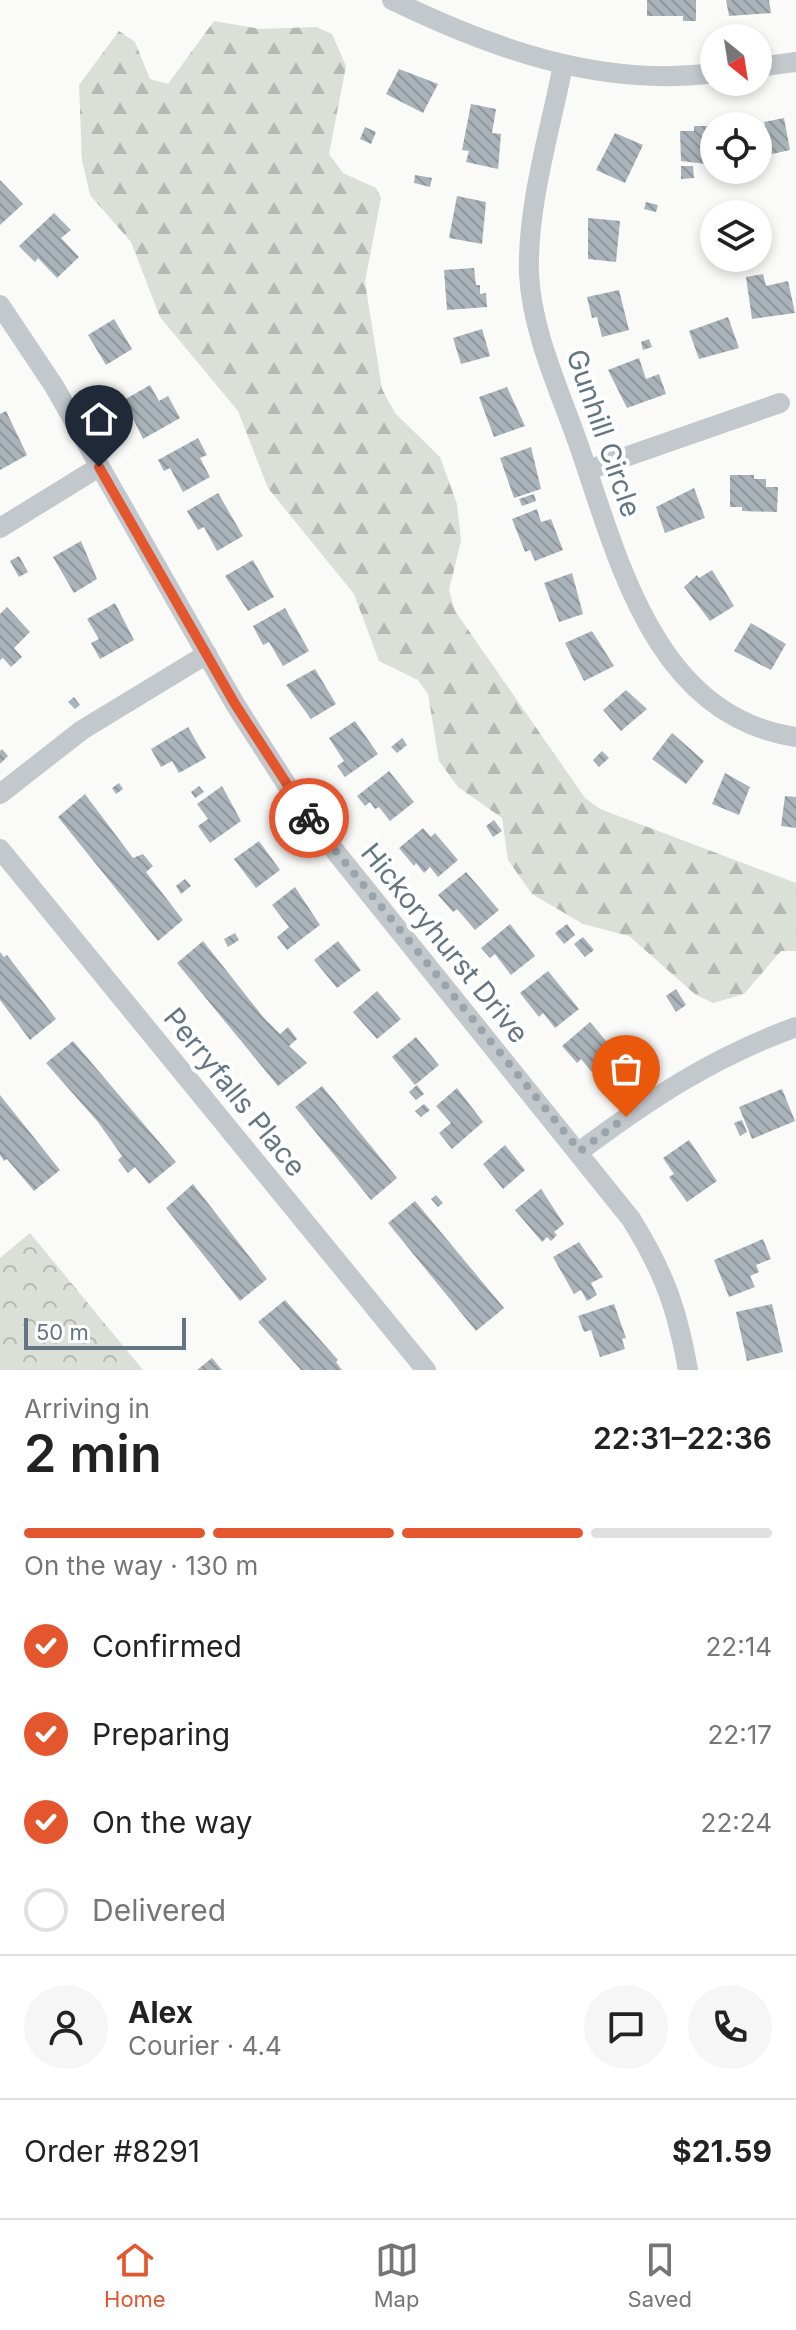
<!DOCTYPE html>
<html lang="en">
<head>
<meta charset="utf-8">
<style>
  body { margin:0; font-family:Inter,sans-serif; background:#f6f6f6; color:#222; height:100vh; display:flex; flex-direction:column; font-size:30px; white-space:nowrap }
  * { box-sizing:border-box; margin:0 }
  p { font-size:26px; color:#767676 }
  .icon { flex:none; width:44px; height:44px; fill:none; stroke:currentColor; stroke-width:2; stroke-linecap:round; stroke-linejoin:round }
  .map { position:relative; height:1370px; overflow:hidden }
  .panel { display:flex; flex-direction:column; background:#fff; flex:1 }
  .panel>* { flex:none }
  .needle { width:52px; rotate:150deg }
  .tools { position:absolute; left:700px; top:24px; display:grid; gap:16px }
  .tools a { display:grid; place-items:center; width:72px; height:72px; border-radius:50%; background:#fff; box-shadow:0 4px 12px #0003; font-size:40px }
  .scale { position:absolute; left:24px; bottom:20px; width:162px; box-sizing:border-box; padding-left:8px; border:4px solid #657683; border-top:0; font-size:22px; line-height:28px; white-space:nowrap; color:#657683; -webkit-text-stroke:6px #fff; paint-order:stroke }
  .pin { position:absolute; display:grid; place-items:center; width:68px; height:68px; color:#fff; margin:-82px -34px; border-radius:50% 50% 50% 0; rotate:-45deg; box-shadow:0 0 8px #0007 }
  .pin .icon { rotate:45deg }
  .courier { position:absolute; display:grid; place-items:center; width:80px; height:80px; margin:-40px; border:6px solid #e4572e; border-radius:50%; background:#fff; color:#222; box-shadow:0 2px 10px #0007 }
  .head em { font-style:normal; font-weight:600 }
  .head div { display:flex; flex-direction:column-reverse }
  .head { display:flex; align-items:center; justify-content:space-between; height:136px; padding:0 24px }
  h1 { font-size:52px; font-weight:600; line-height:60px }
  .bar { display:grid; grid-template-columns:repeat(4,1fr); gap:12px 8px; align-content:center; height:96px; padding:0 24px }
  .bar i { height:10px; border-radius:6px; background:#e0e0e0 }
  .bar .selected { background:#e4572e }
  .bar p { grid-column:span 4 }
  .line { display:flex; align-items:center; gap:20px; padding:0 24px; border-top:2px solid #e0e0e0 }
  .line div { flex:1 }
  .round { display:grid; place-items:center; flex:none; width:84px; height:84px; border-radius:42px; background:#f6f6f6 }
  ol { padding:0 24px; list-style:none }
  li { display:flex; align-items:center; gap:24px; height:88px }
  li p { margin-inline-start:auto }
  li .icon { padding:8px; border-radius:50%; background:#e4572e; color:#fff; stroke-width:4 }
  li:last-child { color:#767676 }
  li i { width:44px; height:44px; border:4px solid #e0e0e0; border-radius:50% }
  .dock { display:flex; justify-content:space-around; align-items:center; height:112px; border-top:2px solid #e0e0e0; background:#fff; font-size:22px; color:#767676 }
  .dock a { display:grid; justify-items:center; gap:4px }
  .dock .selected { color:#e4572e }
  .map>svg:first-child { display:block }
  .forest { fill:url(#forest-firs) }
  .park { fill:url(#park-crowns) }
  .building { fill:url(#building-back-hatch) }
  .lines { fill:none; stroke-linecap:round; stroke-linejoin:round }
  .street { stroke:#c3c8cc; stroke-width:20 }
  .done { stroke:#99a4ac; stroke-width:8; stroke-dasharray:0 14.4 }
  .route { stroke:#e4572e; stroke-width:10 }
  .labels { text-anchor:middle; stroke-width:8; stroke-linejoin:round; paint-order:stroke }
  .street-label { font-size:28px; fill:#657683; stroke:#fff }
</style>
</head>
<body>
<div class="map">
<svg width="796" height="1370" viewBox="0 0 796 1370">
  <defs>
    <pattern id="forest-firs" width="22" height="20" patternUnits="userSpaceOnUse" patternTransform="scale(2)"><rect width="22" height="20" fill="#dadfd7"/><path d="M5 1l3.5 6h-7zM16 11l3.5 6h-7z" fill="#b4b9b4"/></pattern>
    <pattern id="park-crowns" width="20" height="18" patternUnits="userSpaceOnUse" patternTransform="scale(2)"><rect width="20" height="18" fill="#dadfd7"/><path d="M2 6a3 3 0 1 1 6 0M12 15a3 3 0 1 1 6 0" fill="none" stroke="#b4b9b4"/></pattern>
    <pattern id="building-back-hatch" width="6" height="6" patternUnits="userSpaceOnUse" patternTransform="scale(2)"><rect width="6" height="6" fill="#aab3b9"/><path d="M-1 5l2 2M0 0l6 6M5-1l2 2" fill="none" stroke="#8e969c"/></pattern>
  </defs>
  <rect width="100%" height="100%" fill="#fafaf8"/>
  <polygon class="forest" points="214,21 260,29 316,27 332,34 346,66 329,154 343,173 376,188 381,198 365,282 382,389 395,413 440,457 457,504 461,541 449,590 455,611 585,798 600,809 796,883 796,951 781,951 744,994 713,1003 696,995 629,936 583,924 532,894 508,860 502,818 458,787 439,761 428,694 418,680 379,661 354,594 268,488 238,411 160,317 131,242 90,195 82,160 79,85 119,31 135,42 150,79 168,84"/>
  <polygon class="park" points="30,1233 143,1370 0,1370 0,1258"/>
  <g class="building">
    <polygon points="647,0 696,0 696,21 683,21 683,16 647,16"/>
    <polygon points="726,0 769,0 771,13 729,16"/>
    <polygon points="399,69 438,84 423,113 386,94"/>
    <polygon points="471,104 496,109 492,133 501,134 498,169 466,162 469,151 462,150"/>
    <polygon points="784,118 790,150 758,157 758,127 765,126 764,122"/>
    <polygon points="694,126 711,126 714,165 681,161 680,131 694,131"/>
    <polygon points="365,127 376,132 371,144 360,139"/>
    <polygon points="615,133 643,145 625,183 596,170"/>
    <polygon points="681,166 693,166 694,178 681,179"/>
    <polygon points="415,175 432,178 430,187 414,183"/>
    <polygon points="0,180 23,204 0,225"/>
    <polygon points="457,196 486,202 482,244 449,238"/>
    <polygon points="646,202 658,205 656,212 644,209"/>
    <polygon points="54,213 71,230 61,238 79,257 57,278 38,258 35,262 19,246"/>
    <polygon points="588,218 620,221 616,262 588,259"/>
    <polygon points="474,268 476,285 480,285 480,294 486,293 487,307 447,310 444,270"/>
    <polygon points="763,274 766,286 788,281 795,313 752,319 746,277"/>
    <polygon points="619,290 629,330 602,337 597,317 592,318 587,297"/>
    <polygon points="728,317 739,348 699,359 689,331"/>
    <polygon points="114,319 132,349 106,365 88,335"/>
    <polygon points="482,329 490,356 461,364 453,338"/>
    <polygon points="649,339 652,347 643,350 641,342"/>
    <polygon points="639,358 646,379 659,374 666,394 627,408 608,370"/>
    <polygon points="150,385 159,401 168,396 180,418 143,439 124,400"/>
    <polygon points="507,387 525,426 494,437 479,397"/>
    <polygon points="6,411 27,455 0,470 0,414"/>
    <polygon points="198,438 207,455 200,458 210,477 183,492 170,468 164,471 158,460"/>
    <polygon points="531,447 541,489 514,498 500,458"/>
    <polygon points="730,475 754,475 754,479 766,479 766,487 778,487 777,512 742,511 742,507 730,507"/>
    <polygon points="694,488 705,518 665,533 656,507"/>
    <polygon points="218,493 243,536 217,551 204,527 198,530 187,511"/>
    <polygon points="534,494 536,501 522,506 519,499"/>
    <polygon points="537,509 541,522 551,519 563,550 535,561 530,550 525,552 512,519"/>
    <polygon points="81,541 97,579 74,593 53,557"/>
    <polygon points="19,556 28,572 19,577 10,561"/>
    <polygon points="253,560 274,597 248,611 225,576"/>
    <polygon points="712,570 734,606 710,621 684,587 697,575 699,578"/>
    <polygon points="572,573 583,614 559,622 544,583"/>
    <polygon points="115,603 134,640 100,659 91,643 99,639 87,619"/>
    <polygon points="7,607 30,632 14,648 22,657 11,667 3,658 0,660 0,614"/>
    <polygon points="285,608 309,651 283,666 269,642 263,645 253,626"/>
    <polygon points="751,623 786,644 771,670 734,651"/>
    <polygon points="592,631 614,666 584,681 565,643"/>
    <polygon points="315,669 336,704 311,719 286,685"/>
    <polygon points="626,690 647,709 621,731 603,710"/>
    <polygon points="74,697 80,705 75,709 68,702"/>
    <polygon points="355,721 378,754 345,777 337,766 344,761 329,738"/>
    <polygon points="188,727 206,758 179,773 172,761 161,767 151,749"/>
    <polygon points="672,733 704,761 686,784 652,759"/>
    <polygon points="402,738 407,745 397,753 391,747"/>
    <polygon points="2,749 8,756 0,764 0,751"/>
    <polygon points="602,751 609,758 599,767 593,760"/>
    <polygon points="389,771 414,802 390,821 379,807 375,809 370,802 365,806 357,796"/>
    <polygon points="725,773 750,787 739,815 712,804"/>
    <polygon points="119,783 123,789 116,794 112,788"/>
    <polygon points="199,786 204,792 195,798 191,792"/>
    <polygon points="222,786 241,821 210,843 198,826 208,819 197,804"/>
    <polygon points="85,794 133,858 143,854 153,866 146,872 183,920 158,941 58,817"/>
    <polygon points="785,796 796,797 796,828 781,826"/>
    <polygon points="494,820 502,831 493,837 486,826"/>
    <polygon points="423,828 431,837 435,833 458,860 438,877 430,867 424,873 416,863 414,866 399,848"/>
    <polygon points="259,841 280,870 256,888 234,859"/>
    <polygon points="466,872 499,910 475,930 457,909 453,912 438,895"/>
    <polygon points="185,879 191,886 181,894 176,886"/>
    <polygon points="295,887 320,925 287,950 277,937 289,927 272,905"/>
    <polygon points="510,924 535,956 511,975 495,954 490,958 481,948"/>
    <polygon points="567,924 575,935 564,944 555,933"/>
    <polygon points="235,933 239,940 228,947 224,939"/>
    <polygon points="583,937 594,950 585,957 574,944"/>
    <polygon points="203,941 264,1018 280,1034 288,1027 297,1039 289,1046 307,1063 278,1086 177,963"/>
    <polygon points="338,941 361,970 337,988 314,960"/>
    <polygon points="0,952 4,957 7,955 56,1019 30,1040 0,1000"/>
    <polygon points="548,971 579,1009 555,1028 543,1013 539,1017 520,993"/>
    <polygon points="676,989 686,1005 676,1012 666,996"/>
    <polygon points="377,991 401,1019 377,1039 353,1012"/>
    <polygon points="590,1022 622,1060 599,1080 581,1059 577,1063 562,1046"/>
    <polygon points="416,1037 439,1065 415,1085 392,1057"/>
    <polygon points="73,1041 176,1162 149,1184 135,1167 128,1173 118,1160 122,1156 98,1122 46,1063"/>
    <polygon points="417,1085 424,1094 416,1100 409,1092"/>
    <polygon points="322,1086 397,1178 371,1200 295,1107"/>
    <polygon points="457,1088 483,1122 452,1149 439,1133 451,1123 436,1106"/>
    <polygon points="782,1089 795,1121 752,1139 739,1107"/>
    <polygon points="0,1095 60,1170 34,1191 7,1159 4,1161 0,1155"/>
    <polygon points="424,1104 430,1110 421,1117 415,1111"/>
    <polygon points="742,1120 747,1132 740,1136 734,1123"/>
    <polygon points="689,1140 717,1181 687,1202 669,1177 674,1174 663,1158"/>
    <polygon points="505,1145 525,1170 503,1189 483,1164"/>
    <polygon points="193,1184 267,1279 240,1301 166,1208"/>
    <polygon points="541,1189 564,1224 554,1232 557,1235 551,1241 547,1237 542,1242 515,1210"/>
    <polygon points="436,1195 443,1203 438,1207 431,1199"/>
    <polygon points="415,1201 504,1308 476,1331 388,1223"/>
    <polygon points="763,1239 771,1259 756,1265 759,1272 750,1276 755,1287 729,1297 714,1260"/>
    <polygon points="579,1242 603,1277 591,1283 597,1295 587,1301 581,1290 574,1294 553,1257"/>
    <polygon points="285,1300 338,1360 336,1362 342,1370 301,1370 258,1322"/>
    <polygon points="614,1304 626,1338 622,1339 625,1349 600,1357 591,1330 584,1332 578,1316"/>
    <polygon points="772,1304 783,1352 747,1361 736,1312"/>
    <polygon points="212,1358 222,1370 197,1370"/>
  </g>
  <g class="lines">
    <g class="street">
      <path d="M392,0C491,48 601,88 714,73"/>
      <path d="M563,65C550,132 527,205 529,274C532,332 559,389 578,443C618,557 653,716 796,737"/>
      <polyline points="758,67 796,62"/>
      <path d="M0,305L54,386L235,704L306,815L631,1219C664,1272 677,1308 688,1370"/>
      <polyline points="588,470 780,403"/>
      <polyline points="0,528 99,467"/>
      <polyline points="0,794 82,730 207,654"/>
      <polyline points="0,849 426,1370"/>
      <path d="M580,1151C650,1099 713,1057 796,1027"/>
    </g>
  </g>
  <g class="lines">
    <polyline class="done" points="309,818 580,1151 626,1117"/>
    <polyline class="route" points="99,467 235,704 309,818"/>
  </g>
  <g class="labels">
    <g class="street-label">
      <text transform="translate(604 433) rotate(71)" y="10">Gunhill Circle</text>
      <text transform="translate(445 943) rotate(51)" y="10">Hickoryhurst Drive</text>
      <text transform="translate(235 1092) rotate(51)" y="10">Perryfalls Place</text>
    </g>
  </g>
</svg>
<div class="tools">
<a><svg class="needle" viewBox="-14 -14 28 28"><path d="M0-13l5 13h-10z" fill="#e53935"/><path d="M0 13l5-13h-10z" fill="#767676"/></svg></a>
<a><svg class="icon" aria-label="locate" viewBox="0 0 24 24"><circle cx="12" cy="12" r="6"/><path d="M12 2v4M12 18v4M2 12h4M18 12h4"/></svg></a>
<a><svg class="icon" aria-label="layers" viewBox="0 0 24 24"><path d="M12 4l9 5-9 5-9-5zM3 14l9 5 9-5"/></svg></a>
</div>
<div class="scale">50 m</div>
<div class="pin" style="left:626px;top:1117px;background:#ea580c"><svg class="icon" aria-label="bag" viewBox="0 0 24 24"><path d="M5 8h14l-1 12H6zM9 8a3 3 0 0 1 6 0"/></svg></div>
<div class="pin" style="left:99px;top:467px;background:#1f2937"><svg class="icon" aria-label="home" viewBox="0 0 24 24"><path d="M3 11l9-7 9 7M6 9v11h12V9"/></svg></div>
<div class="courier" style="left:309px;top:818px"><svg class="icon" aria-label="bike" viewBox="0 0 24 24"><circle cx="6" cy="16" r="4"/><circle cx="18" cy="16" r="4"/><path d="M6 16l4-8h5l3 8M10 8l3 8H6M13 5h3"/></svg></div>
</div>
<section class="panel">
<div class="head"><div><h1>2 min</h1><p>Arriving in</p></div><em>22:31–22:36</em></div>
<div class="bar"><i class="selected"></i><i class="selected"></i><i class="selected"></i><i></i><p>On the way · 130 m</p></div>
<ol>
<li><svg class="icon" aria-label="check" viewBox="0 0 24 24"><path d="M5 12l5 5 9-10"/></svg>Confirmed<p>22:14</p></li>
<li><svg class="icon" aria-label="check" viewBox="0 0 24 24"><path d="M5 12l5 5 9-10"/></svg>Preparing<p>22:17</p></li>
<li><svg class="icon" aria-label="check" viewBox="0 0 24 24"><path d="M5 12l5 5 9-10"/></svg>On the way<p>22:24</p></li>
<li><i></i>Delivered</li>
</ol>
<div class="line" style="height:144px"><a class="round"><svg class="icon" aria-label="person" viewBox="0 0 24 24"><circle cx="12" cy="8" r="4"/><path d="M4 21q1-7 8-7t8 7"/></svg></a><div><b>Alex</b><p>Courier · 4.4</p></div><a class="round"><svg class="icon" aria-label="chat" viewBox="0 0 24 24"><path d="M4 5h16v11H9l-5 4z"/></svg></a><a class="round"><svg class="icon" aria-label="phone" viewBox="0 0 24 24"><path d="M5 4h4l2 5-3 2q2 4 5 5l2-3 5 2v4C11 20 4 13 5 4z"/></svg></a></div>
<div class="line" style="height:104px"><div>Order #8291</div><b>$21.59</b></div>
</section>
<nav class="dock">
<a class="selected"><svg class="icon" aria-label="home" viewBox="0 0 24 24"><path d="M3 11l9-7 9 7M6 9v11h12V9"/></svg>Home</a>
<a><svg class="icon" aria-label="map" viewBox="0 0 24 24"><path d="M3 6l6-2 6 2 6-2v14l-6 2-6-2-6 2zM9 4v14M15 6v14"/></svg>Map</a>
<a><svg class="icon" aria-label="saved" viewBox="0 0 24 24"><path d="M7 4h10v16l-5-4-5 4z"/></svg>Saved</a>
</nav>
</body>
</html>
